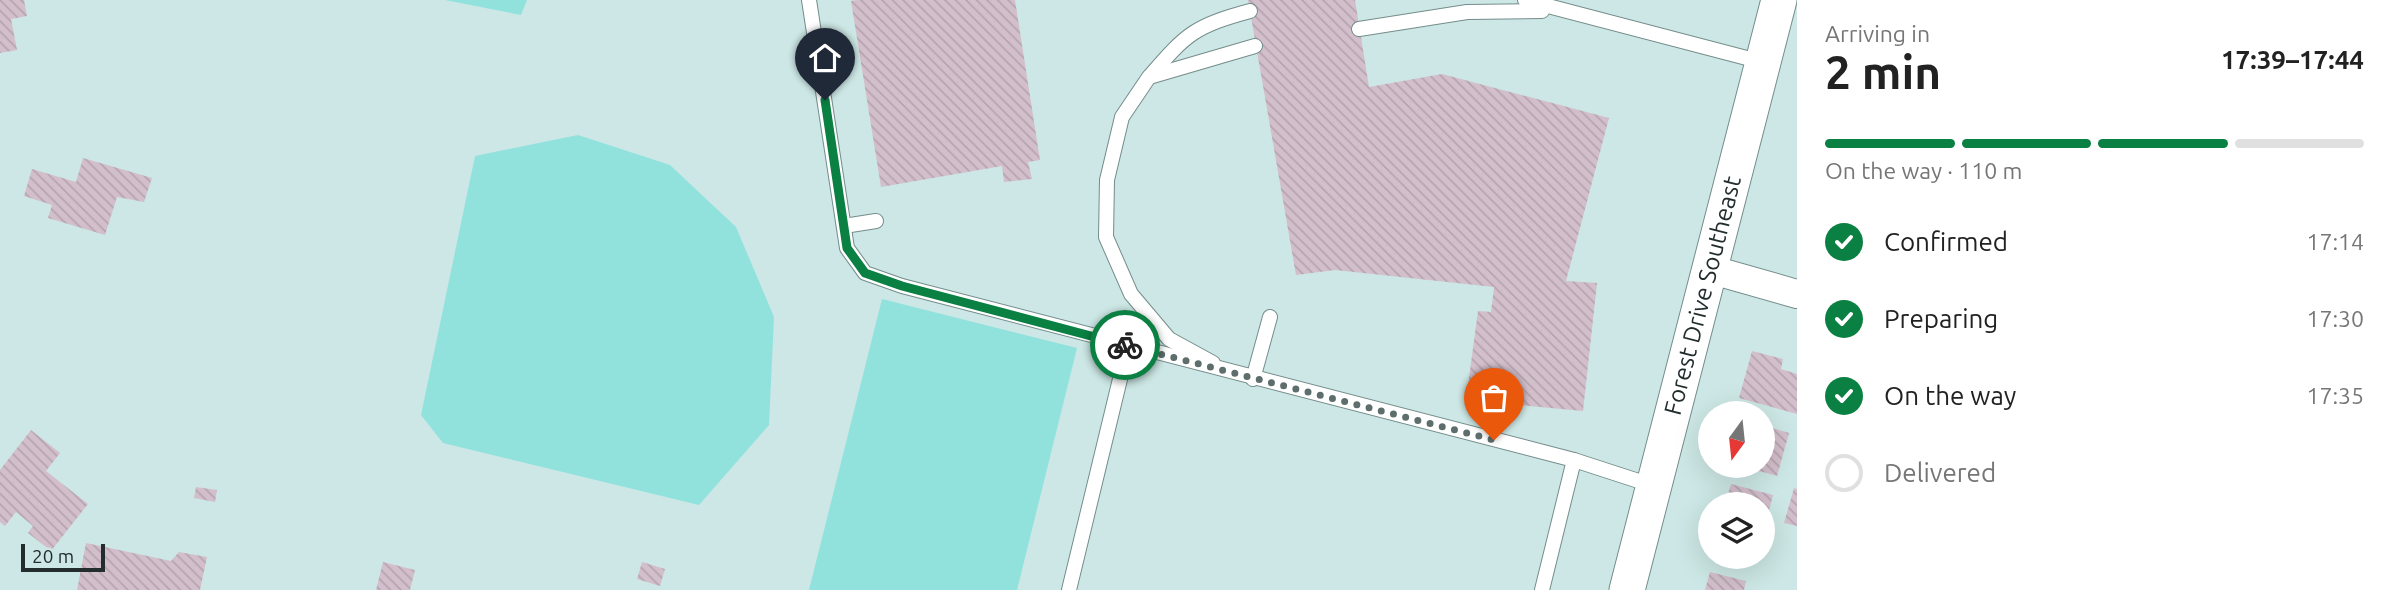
<!DOCTYPE html>
<html lang="en">
<head>
<meta charset="utf-8">
<style>
  body { margin:0; font-family:Ubuntu,sans-serif; background:#f6f6f6; color:#222; height:100vh; display:flex; flex-direction:column; font-size:26px; white-space:nowrap }
  * { box-sizing:border-box; margin:0 }
  p { font-size:23px; color:#767676 }
  .icon { flex:none; width:38px; height:38px; fill:none; stroke:currentColor; stroke-width:2; stroke-linecap:round; stroke-linejoin:round }
  .map { position:relative; flex:1; overflow:hidden }
  .sheet { display:flex; flex-direction:column; background:#fff; width:595px }
  .sheet>* { flex:none }
  .needle { width:46px; rotate:195deg }
  .controls { position:absolute; left:1698px; top:401px; display:grid; gap:14px }
  .controls a { display:grid; place-items:center; width:77px; height:77px; border-radius:50%; background:#fff; box-shadow:0 7px 28px #0002; font-size:35px }
  .scale { position:absolute; left:21px; bottom:18px; width:84px; box-sizing:border-box; padding-left:7px; border:4px solid #232d2d; border-top:0; font-size:19px; line-height:24px; white-space:nowrap; color:#232d2d; -webkit-text-stroke:5px #cce7e5; paint-order:stroke }
  .pin { position:absolute; display:grid; place-items:center; width:60px; height:60px; color:#fff; margin:-72px -30px; border-radius:50% 50% 50% 0; rotate:-45deg; box-shadow:0 0 7px #0007 }
  .pin .icon { rotate:45deg }
  .courier { position:absolute; display:grid; place-items:center; width:70px; height:70px; margin:-35px; border:5px solid #0b8043; border-radius:50%; background:#fff; color:#222; box-shadow:0 2px 9px #0007 }
  .summary em { font-style:normal; font-weight:600 }
  .summary div { display:flex; flex-direction:column-reverse }
  .summary { display:flex; align-items:center; justify-content:space-between; height:119px; padding:0 28px }
  h1 { font-size:46px; font-weight:600; line-height:52px }
  .bar { display:grid; grid-template-columns:repeat(4,1fr); gap:10px 7px; align-content:center; height:84px; padding:0 28px }
  .bar i { height:9px; border-radius:5px; background:#e0e0e0 }
  .bar .current { background:#0b8043 }
  .bar p { grid-column:span 4 }
  ol { padding:0 28px; list-style:none }
  li { display:flex; align-items:center; gap:21px; height:77px }
  li p { margin-inline-start:auto }
  li .icon { padding:7px; border-radius:50%; background:#0b8043; color:#fff; stroke-width:4 }
  li:last-child { color:#767676 }
  li i { width:38px; height:38px; border:4px solid #e0e0e0; border-radius:50% }
  main { display:flex; flex:1; min-height:0 }
  .map>svg:first-child { display:block }
  .garden { fill:#91e2dd }
  .building { fill:url(#building-back-hatch) }
  .lines { fill:none; stroke-linecap:round; stroke-linejoin:round }
  .service-casing { stroke:#748d8b; stroke-width:16 }
  .minor-casing { stroke:#748d8b; stroke-width:30 }
  .tertiary-casing { stroke:#748d8b; stroke-width:37 }
  .service { stroke:#fff; stroke-width:14 }
  .minor { stroke:#fff; stroke-width:28 }
  .tertiary { stroke:#fff; stroke-width:35 }
  .done { stroke:#5e6e6d; stroke-width:7; stroke-dasharray:0 12.6 }
  .route { stroke:#0b8043; stroke-width:9 }
  .labels { text-anchor:middle; stroke-width:5; stroke-linejoin:round; paint-order:stroke }
  .street-label { font-size:24px; fill:#232d2d; stroke:#cce7e5 }
</style>
</head>
<body>
<main>
<div class="map">
<svg width="1797" height="590" viewBox="0 0 1797 590">
  <defs>
    <pattern id="building-back-hatch" width="6" height="6" patternUnits="userSpaceOnUse" patternTransform="scale(1.75)"><rect width="6" height="6" fill="#d3bfcb"/><path d="M-1 5l2 2M0 0l6 6M5-1l2 2" fill="none" stroke="#b5a4af"/></pattern>
  </defs>
  <rect width="100%" height="100%" fill="#cce7e5"/>
  <g class="garden">
    <polygon points="445,0 527,0 521,15"/>
    <polygon points="578,135 670,165 736,227 774,317 769,425 699,505 443,443 421,415 475,156"/>
    <polygon points="882,299 1077,348 1017,590 809,590"/>
  </g>
  <g class="building">
    <polygon points="0,0 24,0 27,16 11,19 17,50 0,53"/>
    <polygon points="857,0 1015,0 1040,160 1028,162 1032,179 1004,182 1002,166 881,187 851,1"/>
    <polygon points="1248,0 1355,0 1369,87 1442,74 1609,118 1566,281 1597,283 1583,411 1466,400 1478,311 1491,312 1494,287 1335,270 1296,275"/>
    <polygon points="83,158 152,178 144,202 117,197 105,235 48,218 52,205 24,196 32,169 76,182"/>
    <polygon points="1752,351 1783,359 1781,369 1797,374 1797,414 1739,398"/>
    <polygon points="1762,425 1789,433 1777,476 1742,466 1762,466"/>
    <polygon points="31,430 60,453 46,471 88,504 51,551 28,533 33,526 16,512 5,526 0,522 0,470"/>
    <polygon points="1731,484 1773,495 1763,534 1762,504 1725,504"/>
    <polygon points="196,487 217,490 215,502 194,498"/>
    <polygon points="1794,488 1797,489 1797,526 1784,523"/>
    <polygon points="86,543 171,561 179,552 207,557 200,590 77,590"/>
    <polygon points="1732,556 1757,556 1755,564"/>
    <polygon points="383,562 415,570 410,590 376,590"/>
    <polygon points="642,562 665,569 660,586 637,579"/>
    <polygon points="1710,572 1746,581 1744,590 1705,590"/>
  </g>
  <g class="lines">
    <g class="service-casing">
      <g id="service">
        <polyline points="809,0 847,248 865,273 902,286 1574,460 1654,486"/>
        <polyline points="1525,0 1762,62"/>
        <polyline points="1359,29 1467,12 1542,11"/>
        <path d="M1150,76C1187,33 1195,26 1250,11"/>
        <polyline points="844,226 876,221"/>
        <polyline points="1213,363 1169,339 1131,294 1106,237 1107,180 1122,117 1149,77 1255,46"/>
        <polyline points="1253,379 1270,317"/>
        <polyline points="1069,590 1128,346"/>
        <polyline points="1542,590 1574,460"/>
      </g>
    </g>
    <g class="minor-casing">
      <polyline id="minor" points="1709,269 1797,294"/>
    </g>
    <g class="tertiary-casing">
      <g id="tertiary">
        <path id="s1" d="M1627,590L1779,0"/>
      </g>
    </g>
    <use href="#service" class="service"/>
    <use href="#minor" class="minor"/>
    <use href="#tertiary" class="tertiary"/>
  </g>
  <g class="lines">
    <polyline class="done" points="1125,345 1494,440"/>
    <polyline class="route" points="825,100 847,248 865,273 902,286 1125,345"/>
  </g>
  <g class="labels">
    <g class="street-label">
      <text dy="8" stroke="none"><textPath href="#s1" startOffset="304">Forest Drive Southeast</textPath></text>
    </g>
  </g>
</svg>
<div class="controls">
<a><svg class="needle" viewBox="-14 -14 28 28"><path d="M0-13l5 13h-10z" fill="#e53935"/><path d="M0 13l5-13h-10z" fill="#767676"/></svg></a>
<a><svg class="icon" aria-label="layers" viewBox="0 0 24 24"><path d="M12 4l9 5-9 5-9-5zM3 14l9 5 9-5"/></svg></a>
</div>
<div class="scale">20 m</div>
<div class="pin" style="left:1494px;top:440px;background:#ea580c"><svg class="icon" aria-label="bag" viewBox="0 0 24 24"><path d="M5 8h14l-1 12H6zM9 8a3 3 0 0 1 6 0"/></svg></div>
<div class="pin" style="left:825px;top:100px;background:#1f2937"><svg class="icon" aria-label="home" viewBox="0 0 24 24"><path d="M3 11l9-7 9 7M6 9v11h12V9"/></svg></div>
<div class="courier" style="left:1125px;top:345px"><svg class="icon" aria-label="bike" viewBox="0 0 24 24"><circle cx="6" cy="16" r="4"/><circle cx="18" cy="16" r="4"/><path d="M6 16l4-8h5l3 8M10 8l3 8H6M13 5h3"/></svg></div>
</div>
<section class="sheet">
<div class="summary"><div><h1>2 min</h1><p>Arriving in</p></div><em>17:39–17:44</em></div>
<div class="bar"><i class="current"></i><i class="current"></i><i class="current"></i><i></i><p>On the way · 110 m</p></div>
<ol>
<li><svg class="icon" aria-label="check" viewBox="0 0 24 24"><path d="M5 12l5 5 9-10"/></svg>Confirmed<p>17:14</p></li>
<li><svg class="icon" aria-label="check" viewBox="0 0 24 24"><path d="M5 12l5 5 9-10"/></svg>Preparing<p>17:30</p></li>
<li><svg class="icon" aria-label="check" viewBox="0 0 24 24"><path d="M5 12l5 5 9-10"/></svg>On the way<p>17:35</p></li>
<li><i></i>Delivered</li>
</ol>
</section>
</main>
</body>
</html>
